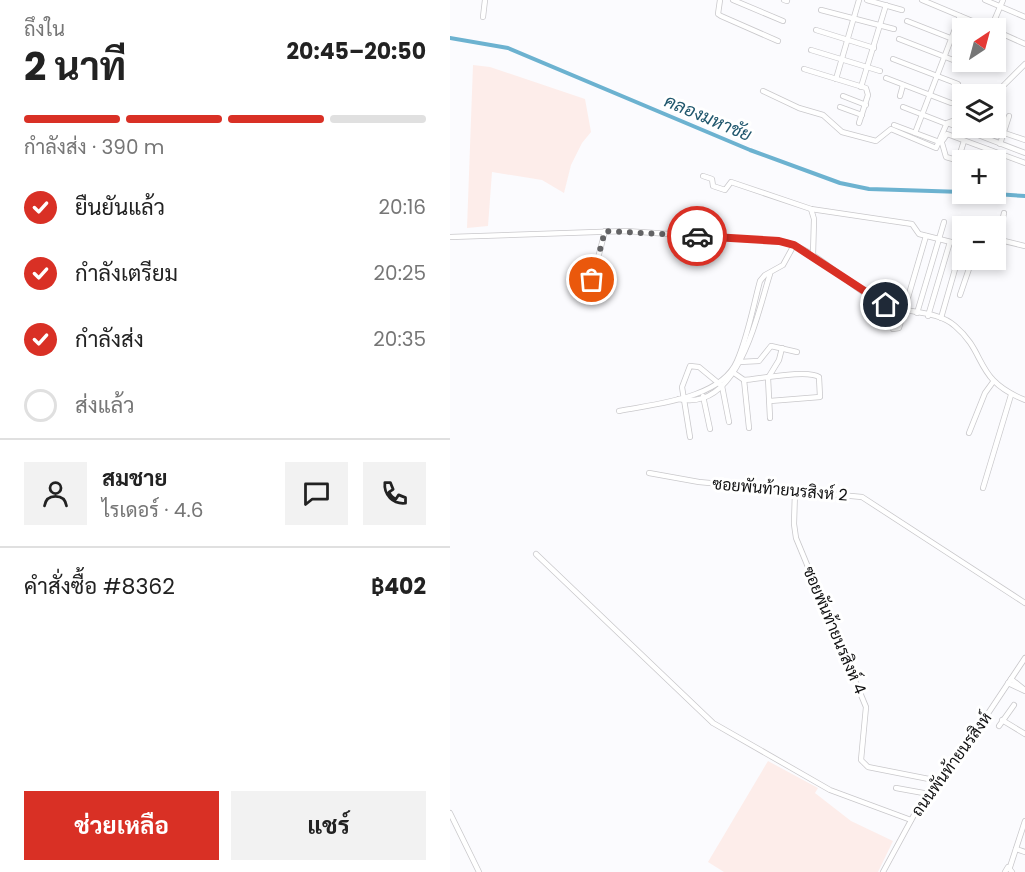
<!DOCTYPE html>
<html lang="th">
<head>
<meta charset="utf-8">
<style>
  body { margin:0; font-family:Poppins,Sarabun,sans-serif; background:#f2f2f2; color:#222; height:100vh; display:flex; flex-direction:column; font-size:22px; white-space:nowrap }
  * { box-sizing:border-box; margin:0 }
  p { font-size:20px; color:#767676 }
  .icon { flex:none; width:33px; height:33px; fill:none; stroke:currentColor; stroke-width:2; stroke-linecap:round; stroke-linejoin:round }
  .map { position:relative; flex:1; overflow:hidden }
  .sheet { display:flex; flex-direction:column; background:#fff; width:450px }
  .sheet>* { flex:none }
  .needle { width:39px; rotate:36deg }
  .controls { position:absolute; left:502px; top:18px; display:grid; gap:12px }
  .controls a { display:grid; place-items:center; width:54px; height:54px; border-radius:0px; background:#fff; box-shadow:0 3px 9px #0003; font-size:30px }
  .pin { position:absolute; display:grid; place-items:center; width:51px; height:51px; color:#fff; margin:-26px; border:3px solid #fff; border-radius:50%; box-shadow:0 2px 6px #0007 }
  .courier { position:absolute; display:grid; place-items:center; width:60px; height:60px; margin:-30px; border:4px solid #d93025; border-radius:50%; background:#fff; color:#222; box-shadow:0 2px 8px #0007 }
  .head em { font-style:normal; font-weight:700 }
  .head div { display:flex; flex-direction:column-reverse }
  .head { display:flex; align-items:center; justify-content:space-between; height:102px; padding:0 24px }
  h1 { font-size:39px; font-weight:700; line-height:45px }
  .bar { display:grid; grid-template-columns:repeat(4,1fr); gap:9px 6px; align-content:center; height:72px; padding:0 24px }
  .bar i { height:8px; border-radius:4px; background:#e0e0e0 }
  .bar .active { background:#d93025 }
  .bar p { grid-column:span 4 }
  .line { display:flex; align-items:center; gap:15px; padding:0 24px; border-top:2px solid #e0e0e0 }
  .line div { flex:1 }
  .round { display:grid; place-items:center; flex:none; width:63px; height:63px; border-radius:0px; background:#f2f2f2 }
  ol { padding:0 24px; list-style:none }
  li { display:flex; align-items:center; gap:18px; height:66px }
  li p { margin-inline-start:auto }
  li .icon { padding:6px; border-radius:50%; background:#d93025; color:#fff; stroke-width:4 }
  li:last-child { color:#767676 }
  li i { width:33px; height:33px; border:3px solid #e0e0e0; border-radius:50% }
  .cta { display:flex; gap:12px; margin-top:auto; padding:12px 24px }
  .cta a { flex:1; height:69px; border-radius:0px; background:#d93025; color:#fff; font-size:24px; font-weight:700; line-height:69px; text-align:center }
  .cta a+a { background:#f2f2f2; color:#222 }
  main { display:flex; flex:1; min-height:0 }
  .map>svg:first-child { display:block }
  .industrial { fill:#fdedea }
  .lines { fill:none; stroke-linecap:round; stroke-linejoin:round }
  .canal { stroke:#6cb2d0; stroke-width:4 }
  .minor-casing { stroke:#c9c8cb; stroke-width:6 }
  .minor { stroke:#fff; stroke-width:4.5 }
  .done { stroke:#636365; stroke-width:6; stroke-dasharray:0 10.8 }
  .route { stroke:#d93025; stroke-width:8 }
  .labels { text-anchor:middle; stroke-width:6; stroke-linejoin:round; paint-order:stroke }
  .street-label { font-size:16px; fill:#111112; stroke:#fff }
  .water-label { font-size:18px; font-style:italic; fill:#20576d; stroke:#fff }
</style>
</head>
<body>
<main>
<section class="sheet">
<div class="head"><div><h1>2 นาที</h1><p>ถึงใน</p></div><em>20:45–20:50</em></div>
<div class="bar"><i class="active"></i><i class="active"></i><i class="active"></i><i></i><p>กำลังส่ง · 390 m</p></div>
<ol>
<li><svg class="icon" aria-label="check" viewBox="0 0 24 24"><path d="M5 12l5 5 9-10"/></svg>ยืนยันแล้ว<p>20:16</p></li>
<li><svg class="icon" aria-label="check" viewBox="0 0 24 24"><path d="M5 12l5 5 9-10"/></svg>กำลังเตรียม<p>20:25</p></li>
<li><svg class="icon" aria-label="check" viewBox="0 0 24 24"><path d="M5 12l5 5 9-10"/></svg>กำลังส่ง<p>20:35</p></li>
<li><i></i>ส่งแล้ว</li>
</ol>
<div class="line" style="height:108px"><a class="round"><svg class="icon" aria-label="person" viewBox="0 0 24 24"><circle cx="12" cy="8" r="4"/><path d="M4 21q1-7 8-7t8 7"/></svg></a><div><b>สมชาย</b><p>ไรเดอร์ · 4.6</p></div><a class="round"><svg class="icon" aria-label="chat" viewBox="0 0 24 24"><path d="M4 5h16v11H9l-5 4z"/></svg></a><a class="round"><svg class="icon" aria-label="phone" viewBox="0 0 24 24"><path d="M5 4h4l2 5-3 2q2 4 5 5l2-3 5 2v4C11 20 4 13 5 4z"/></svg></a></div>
<div class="line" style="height:78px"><div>คำสั่งซื้อ #8362</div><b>฿402</b></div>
<div class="cta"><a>ช่วยเหลือ</a><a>แชร์</a></div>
</section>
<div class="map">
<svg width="575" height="872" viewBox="0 0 575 872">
  <rect width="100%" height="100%" fill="#fbfbfe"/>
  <g class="industrial">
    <polygon points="23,65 40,67 135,99 141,132 132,143 121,165 114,193 92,180 42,172 38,226 17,228"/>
    <polygon points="318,761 368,788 365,793 401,821 443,841 428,872 274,872 258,862"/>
  </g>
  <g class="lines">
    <g class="canal">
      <polyline points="0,38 58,48 300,150 390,183 419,189 513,192"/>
      <polyline points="545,194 575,196"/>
    </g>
    <g class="minor-casing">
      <g id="minor">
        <polyline points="270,0 268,14 271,16 328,41"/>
        <polyline points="283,0 333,21"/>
        <polyline points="334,0 337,1"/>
        <polyline points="417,0 452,10"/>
        <polyline points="472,0 539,28"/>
        <polyline points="535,0 575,17"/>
        <polyline points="371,10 444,29"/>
        <polyline points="33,17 35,0"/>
        <polyline points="457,21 513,43"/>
        <polyline points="541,28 553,0"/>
        <polyline points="366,30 424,48"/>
        <polyline points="546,31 575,44"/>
        <polyline points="449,39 516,65"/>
        <polyline points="361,50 430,71"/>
        <polyline points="443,59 508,84"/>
        <polyline points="546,62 553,64"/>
        <polyline points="354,69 416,88 418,95 409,123"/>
        <polyline points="436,78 501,103"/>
        <polyline points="386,79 409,0"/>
        <polyline points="411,87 436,5"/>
        <polyline points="313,91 349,108 373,115 392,132 426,141 441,129 486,148 497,123 513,117"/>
        <polyline points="545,94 575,64"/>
        <polyline points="393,96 416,105"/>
        <polyline points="450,96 453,85"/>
        <polyline points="390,107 412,115"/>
        <polyline points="453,107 494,123"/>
        <polyline points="497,123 575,153"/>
        <polyline points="444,125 492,143 496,157 513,162"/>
        <polyline points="540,128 575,140"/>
        <polyline points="465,133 510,16"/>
        <polyline points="493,140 497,134 575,163"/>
        <polyline points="550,144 559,116"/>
        <polyline points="508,160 514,141"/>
        <polyline points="533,160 537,149"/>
        <polyline points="253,176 262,179 263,186 275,190 281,182 361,209 462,224 469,234 513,245"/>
        <polyline points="361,209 364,219 363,255"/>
        <path d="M0,237L176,231L335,242C372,253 397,286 431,303C453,314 486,309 505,326C538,354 523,379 575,400"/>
        <polyline points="546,239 575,246"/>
        <polyline points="548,240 554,213"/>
        <polyline points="546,264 553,242"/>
        <polyline points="510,295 522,260"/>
        <polyline points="141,299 141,285 155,231"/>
        <polyline points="467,313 494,222"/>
        <polyline points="478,316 500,242"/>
        <polyline points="491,318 512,245"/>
        <polyline points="443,329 449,328 476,236"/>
        <polyline points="289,362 309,361 321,346 347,352"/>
        <polyline points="284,373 294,380 299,428"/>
        <path d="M294,380C309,379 358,369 369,377L370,397L320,401"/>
        <polyline points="253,396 260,429"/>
        <path d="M229,399C289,412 307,314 320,274"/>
        <path d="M169,411C204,404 271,399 287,361C298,336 303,307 310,281L315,275L333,265L344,245"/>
        <polyline points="320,418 318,378 329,360 332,348"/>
        <polyline points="519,433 535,393 543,382"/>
        <polyline points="240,437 232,387 240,366 249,367 272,386 279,422"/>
        <polyline points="199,473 249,482 412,497 575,603"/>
        <polyline points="533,488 561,395"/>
        <polyline points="345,491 344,524 346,538 416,707 411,760 418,767 489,781"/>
        <polyline points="86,554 263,723 380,790 461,820"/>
        <polyline points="561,679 575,690"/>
        <polyline points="558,683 575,691"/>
        <polyline points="552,720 575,734"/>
        <polyline points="549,726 564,705"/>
        <polyline points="446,788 479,794"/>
        <polyline points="0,813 29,872"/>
        <polyline points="566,849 575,852"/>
        <polyline points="560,867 575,821"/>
        <polyline points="433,872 464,815 515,748 575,658"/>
        <polyline points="555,872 558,867 562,872"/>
      </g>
    </g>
    <use href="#minor" class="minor"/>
  </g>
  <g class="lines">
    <polyline class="done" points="142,280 155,231 247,236"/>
    <polyline class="route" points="247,236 329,241 344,245 436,305"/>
  </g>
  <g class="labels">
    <g class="street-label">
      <text transform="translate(330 489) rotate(5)" y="6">ซอยพันท้ายนรสิงห์ 2</text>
      <text transform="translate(385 630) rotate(67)" y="6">ซอยพันท้ายนรสิงห์ 4</text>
      <text transform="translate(501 764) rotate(-54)" y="6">ถนนพันท้ายนรสิงห์</text>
    </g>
    <g class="water-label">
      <text transform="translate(258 118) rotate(23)" y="6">คลองมหาชัย</text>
    </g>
  </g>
</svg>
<div class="controls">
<a><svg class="needle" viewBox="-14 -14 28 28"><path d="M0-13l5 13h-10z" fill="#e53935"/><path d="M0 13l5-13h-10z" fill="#767676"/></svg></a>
<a><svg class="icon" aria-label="layers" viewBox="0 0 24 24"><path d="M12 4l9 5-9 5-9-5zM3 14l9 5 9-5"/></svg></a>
<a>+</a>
<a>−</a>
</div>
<div class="pin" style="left:142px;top:280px;background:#ea580c"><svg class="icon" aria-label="bag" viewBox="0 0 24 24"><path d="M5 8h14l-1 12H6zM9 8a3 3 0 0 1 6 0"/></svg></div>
<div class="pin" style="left:436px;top:305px;background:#1f2937"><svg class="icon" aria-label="home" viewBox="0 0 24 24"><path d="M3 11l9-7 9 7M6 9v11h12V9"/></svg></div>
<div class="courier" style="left:247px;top:236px"><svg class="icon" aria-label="car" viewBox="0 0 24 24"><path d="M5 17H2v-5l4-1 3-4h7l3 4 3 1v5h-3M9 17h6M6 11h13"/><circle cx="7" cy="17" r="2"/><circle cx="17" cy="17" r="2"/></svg></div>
</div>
</main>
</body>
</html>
